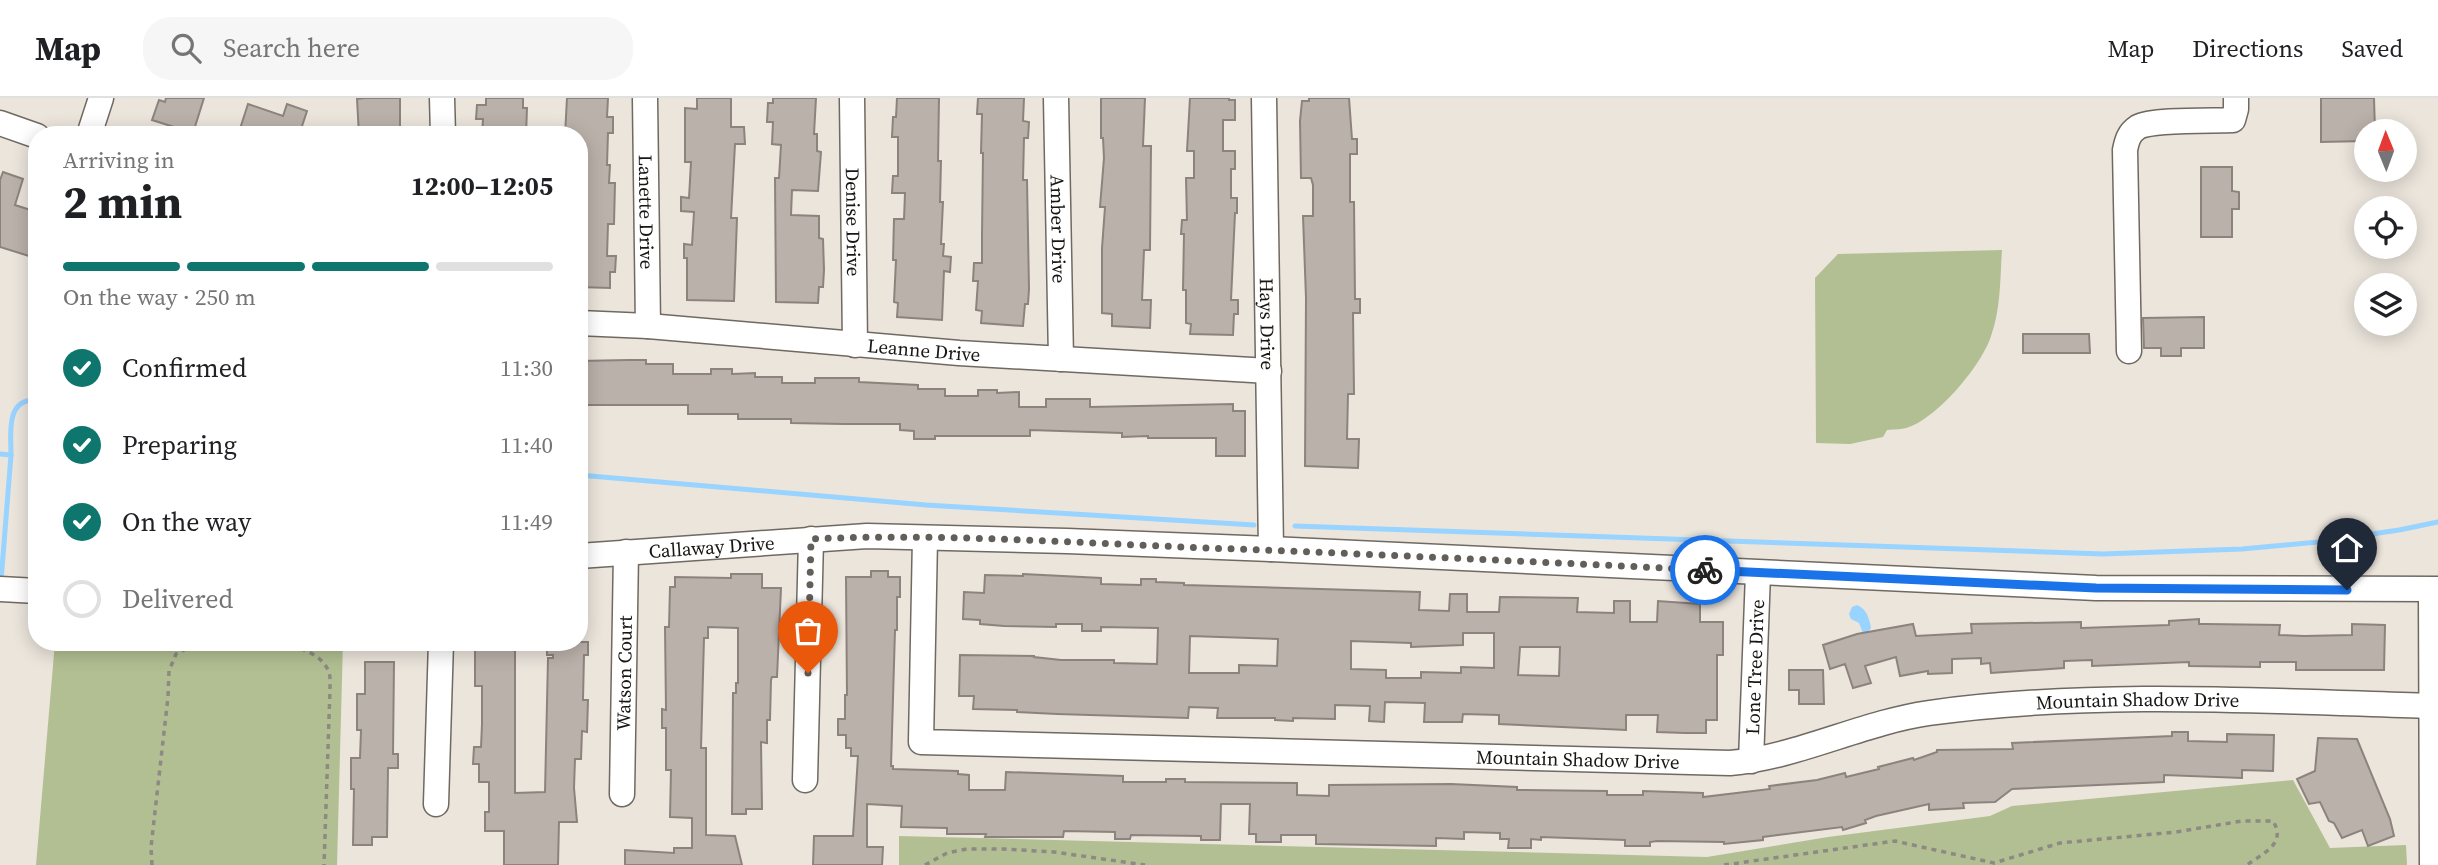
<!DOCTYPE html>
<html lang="en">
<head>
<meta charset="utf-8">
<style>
  body { margin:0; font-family:"Source Serif 4",serif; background:#f6f6f6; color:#202124; height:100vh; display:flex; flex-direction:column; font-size:26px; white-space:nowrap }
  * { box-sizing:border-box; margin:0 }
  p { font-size:23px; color:#757577 }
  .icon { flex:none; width:38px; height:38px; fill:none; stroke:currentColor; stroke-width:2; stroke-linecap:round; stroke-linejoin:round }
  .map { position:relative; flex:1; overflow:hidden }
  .side { position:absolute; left:28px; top:28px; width:560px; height:525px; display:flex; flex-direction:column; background:#fff; border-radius:28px; box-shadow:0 4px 18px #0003 }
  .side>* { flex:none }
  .needle { width:46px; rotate:359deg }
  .controls { position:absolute; left:2354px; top:21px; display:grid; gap:14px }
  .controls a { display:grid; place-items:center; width:63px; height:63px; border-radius:50%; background:#fff; box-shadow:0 4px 18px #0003; font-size:35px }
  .pin { position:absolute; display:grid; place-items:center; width:60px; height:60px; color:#fff; margin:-72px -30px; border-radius:50% 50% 50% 0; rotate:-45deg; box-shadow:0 0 7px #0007 }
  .pin .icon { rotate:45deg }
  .courier { position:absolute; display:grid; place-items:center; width:70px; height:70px; margin:-35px; border:5px solid #1a73e8; border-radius:50%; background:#fff; color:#222; box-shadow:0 2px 9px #0007 }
  .summary em { font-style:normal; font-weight:700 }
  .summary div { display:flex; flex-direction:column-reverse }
  .summary { display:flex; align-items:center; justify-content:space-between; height:119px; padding:0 35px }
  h1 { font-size:46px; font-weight:700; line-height:52px }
  .bar { display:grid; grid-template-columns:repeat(4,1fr); gap:10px 7px; align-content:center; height:84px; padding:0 35px }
  .bar i { height:9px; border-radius:5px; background:#e0e0e0 }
  .bar .active { background:#0f766e }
  .bar p { grid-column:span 4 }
  ol { padding:0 35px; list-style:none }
  li { display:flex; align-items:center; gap:21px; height:77px }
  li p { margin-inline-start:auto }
  li .icon { padding:7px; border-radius:50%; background:#0f766e; color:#fff; stroke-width:4 }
  li:last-child { color:#757577 }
  li i { width:38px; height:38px; border:4px solid #e0e0e0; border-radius:50% }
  header { display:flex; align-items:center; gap:42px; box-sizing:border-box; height:98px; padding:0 35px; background:#fff; border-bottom:2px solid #e0e0e0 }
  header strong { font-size:33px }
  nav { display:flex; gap:38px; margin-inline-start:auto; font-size:24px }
  .search { width:490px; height:63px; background:#f6f6f6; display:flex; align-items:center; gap:18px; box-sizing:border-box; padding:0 24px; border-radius:28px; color:#757577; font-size:26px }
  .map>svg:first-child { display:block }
  .green { fill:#b2bf92 }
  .water { fill:#99d3ff }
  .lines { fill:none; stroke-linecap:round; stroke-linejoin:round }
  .stream { stroke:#99d3ff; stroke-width:5 }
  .building { fill:#bbb1ab; stroke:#8d837e; stroke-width:2; fill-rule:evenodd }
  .minor-casing { stroke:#6f6961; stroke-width:27 }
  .path { stroke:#8d8983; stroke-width:3.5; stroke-dasharray:5 5; stroke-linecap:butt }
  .minor { stroke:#fff; stroke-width:24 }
  .done { stroke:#625e59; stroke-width:7; stroke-dasharray:0 12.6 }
  .route { stroke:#1a73e8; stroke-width:9 }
  .labels { text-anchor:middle; stroke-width:5; stroke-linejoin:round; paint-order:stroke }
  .street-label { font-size:19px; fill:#181613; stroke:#ebe5dc }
</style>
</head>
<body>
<header>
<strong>Map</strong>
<div class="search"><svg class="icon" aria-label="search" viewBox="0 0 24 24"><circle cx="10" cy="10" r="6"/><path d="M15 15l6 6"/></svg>Search here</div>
<nav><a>Map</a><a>Directions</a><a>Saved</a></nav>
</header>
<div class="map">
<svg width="2438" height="767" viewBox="0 0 2438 767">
  <rect width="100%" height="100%" fill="#ebe5dc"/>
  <g class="green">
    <path d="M2002,152C2000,181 2001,210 1991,238C1982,267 1938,319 1909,329C1902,332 1894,331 1887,332L1883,339L1850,346L1816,345L1815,180L1838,156Z"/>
    <polygon points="55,544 343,544 337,767 36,767"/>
    <polygon points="2293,682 2330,750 2406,747 2407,767 899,767 899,738 1707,759 1828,739 1990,718 2012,708"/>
  </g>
  <path class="water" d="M1857,507C1867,511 1869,520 1871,530L1867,535H1863L1859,525L1851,521L1849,516L1852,509Z"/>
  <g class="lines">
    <g class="stream">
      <polyline points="0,356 11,357 1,483"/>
      <path d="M11,357C11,336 5,300 37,302"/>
      <polyline points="579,377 926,407 1254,427"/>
      <polyline points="1295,428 2103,456 2242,451 2318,444 2399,432 2438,424"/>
    </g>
  </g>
  <g class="building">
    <polygon points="166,0 204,0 193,35 152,22 159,2 165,4"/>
    <polygon points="365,0 400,0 400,37 359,37 357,1"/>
    <polygon points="486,0 523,0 523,10 527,10 526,37 482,37 483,21 476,21 477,7 486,7"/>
    <polygon points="567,0 608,0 607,19 613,19 613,35 608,35 607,67 610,67 609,85 615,85 614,126 608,126 607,158 616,158 615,174 610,174 610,190 579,189 579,37 565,37"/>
    <polygon points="697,0 731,0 731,29 744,29 745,46 735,46 731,120 737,120 734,203 687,202 687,160 684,160 684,146 692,147 694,114 681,113 681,99 689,100 691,64 685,64 685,10 697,11"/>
    <polygon points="773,0 816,0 814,36 817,36 817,53 821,54 818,93 792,92 791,117 819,118 819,140 823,141 824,172 823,189 819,189 818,205 776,204 775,80 779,80 781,47 772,46 773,24 767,24 768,5 773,5"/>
    <polygon points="897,0 939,0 938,63 941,63 940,104 943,104 941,146 944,146 943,158 951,159 950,174 944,173 942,222 897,219 898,205 894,204 896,162 893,162 894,121 904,121 905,95 892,95 893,78 898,78 898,39 892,39 893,19 896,19"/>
    <polygon points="978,0 1024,0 1023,23 1029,24 1028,40 1024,40 1023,82 1027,82 1029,191 1028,206 1025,206 1023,228 981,225 982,213 976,212 978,183 973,183 974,165 982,165 982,137 983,55 981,55 982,16 977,16"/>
    <polygon points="1101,0 1145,0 1143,48 1151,48 1150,152 1144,152 1142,202 1151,202 1150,230 1112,228 1112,216 1102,215 1102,150 1105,109 1100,109 1104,60 1103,40 1101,40"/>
    <polygon points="1190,0 1229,0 1229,2 1235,2 1235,22 1223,22 1223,53 1235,53 1235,71 1231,71 1231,100 1237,100 1237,115 1235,115 1231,202 1238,202 1238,216 1234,216 1233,237 1190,236 1191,226 1186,225 1186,192 1183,192 1184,136 1181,136 1182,122 1187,122 1186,80 1194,80 1194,53 1187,53"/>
    <polygon points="1309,0 1349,0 1352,41 1357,41 1357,56 1350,56 1350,104 1354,104 1355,201 1360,201 1360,215 1353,215 1354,296 1348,296 1347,341 1359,341 1358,370 1305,368 1306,200 1303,118 1313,118 1313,87 1311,80 1301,80 1300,23 1302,3 1309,3"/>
    <polygon points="2321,0 2374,0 2375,33 2366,33 2366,43 2321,44"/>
    <polygon points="248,6 283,18 287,6 307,13 299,37 238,37"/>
    <polygon points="2201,69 2232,69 2232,93 2239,94 2239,111 2232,111 2232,139 2201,139"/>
    <polygon points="3,74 23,81 15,107 37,114 37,135 29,158 0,149 0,82"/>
    <polygon points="2204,219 2204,250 2181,250 2181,258 2161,258 2161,250 2144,250 2143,220"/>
    <polygon points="2023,236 2089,236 2090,255 2023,255"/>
    <polygon points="628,262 646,262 646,266 673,266 673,276 711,276 711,271 732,271 732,276 755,275 755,279 782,279 782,285 815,285 815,280 859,280 859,284 918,287 918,291 945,291 945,298 978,298 978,292 997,292 997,295 1019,294 1019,309 1046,309 1046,301 1090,301 1090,309 1233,306 1233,313 1245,313 1245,358 1216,358 1216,340 1148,340 1148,338 1122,339 1122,335 1030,332 1030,338 935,338 935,341 914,341 914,333 900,332 900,326 843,326 791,325 791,321 738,321 738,316 688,316 688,307 579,307 579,263"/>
    <polygon points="871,473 888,473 888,479 900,479 900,499 897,499 897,532 895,532 891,668 893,668 893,671 958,673 958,676 969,677 969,692 1005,692 1006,674 1123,678 1123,684 1166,684 1166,681 1185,681 1185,684 1297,685 1297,697 1329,698 1329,687 1451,686 1517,689 1517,692 1607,693 1607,697 1643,697 1643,693 1703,695 1703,699 1770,691 1769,688 1817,682 1845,675 1846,679 1879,671 1878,669 1913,660 1914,662 1937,654 1937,652 2013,651 2012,645 2172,638 2172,634 2188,634 2188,643 2227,644 2227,636 2274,637 2273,673 2242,672 2242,680 2164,677 2164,684 2012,691 1995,704 1963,705 1964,710 1929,712 1929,706 1876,718 1865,722 1866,725 1843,732 1842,729 1763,739 1763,742 1724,746 1724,744 1657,743 1650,744 1650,748 1625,748 1625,742 1541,739 1541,742 1531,741 1531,750 1508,750 1509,741 1500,741 1500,735 1464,734 1464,741 1436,740 1436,748 1316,746 1316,737 1281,737 1281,744 1256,744 1256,736 1249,736 1250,706 1221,706 1220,742 1201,742 1201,738 1131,737 1130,741 1115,741 1115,734 1064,733 1063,739 985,739 986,736 947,736 947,730 901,729 902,708 867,706 867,749 883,749 882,767 813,767 814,738 853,738 858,658 851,658 851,650 846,650 846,637 838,637 838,621 845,621 845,597 847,597 846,479 871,479"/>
    <polygon points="731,476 762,476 762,490 781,490 777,579 772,579 771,582 770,622 767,622 767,645 761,644 762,711 746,711 746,716 732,716 733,595 736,595 736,585 738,585 738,530 708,529 708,540 704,540 701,650 706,650 706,737 735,738 742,767 625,767 625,752 674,755 674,750 692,750 692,720 670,719 671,672 666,672 666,630 662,630 662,611 666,612 665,529 669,529 670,489 675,489 675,479 731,480"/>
    <path d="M1023,476L1101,480V486L1141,487V481H1156V484L1184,485V487L1420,494L1419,512L1449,513L1450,496H1467V514H1499L1500,499L1578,500L1577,514L1614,515V503H1630V524H1657L1658,503L1700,506V524H1723V557H1717V622H1706V635H1685L1657,634L1658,617H1626V632L1499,626V617L1463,616L1462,624H1424L1425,605L1385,604L1384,624L1369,623L1370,608L1335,607V621L1293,620V623L1275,622V620H1217L1218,610L1189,609L1188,620L1057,616L1017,614V612L973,611L974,598H959L960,557L1034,558V559L1061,562H1114V565L1157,566L1158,530L1101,529V533H1082V526H1056V529L1004,528L980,526V522L963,521L964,494L984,495L985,477L1023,478ZM1463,535H1494V570L1461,569V575L1421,574V580H1386V572L1351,571V543L1411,545V549L1463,547ZM1190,538L1278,541L1277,568L1239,567V575H1189ZM1520,549H1560L1559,578L1518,577Z"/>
    <polygon points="2199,521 2199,526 2206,526 2280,527 2279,537 2304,538 2352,537 2352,526 2385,527 2384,572 2296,572 2296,564 2260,564 2260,569 2189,568 2189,564 2092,568 2092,562 2064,563 2064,570 1991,575 1990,565 1981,566 1981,560 1952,561 1952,575 1928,576 1928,573 1900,578 1896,559 1865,568 1871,585 1853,590 1845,566 1830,571 1823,547 1857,536 1913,526 1916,538 1972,535 1971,526 2081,524 2081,530 2169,527 2169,523"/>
    <polygon points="475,544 515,544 515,695 545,694 548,560 553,560 553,557 547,557 547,544 588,544 588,557 584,557 583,602 588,602 587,634 582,633 581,661 575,661 574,690 577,724 559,724 558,767 504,767 504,733 485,733 485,714 489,714 489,684 479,684 479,666 473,666 474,649 481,649 482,626 482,588 475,588"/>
    <polygon points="365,564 394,564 393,656 398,656 398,670 388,670 387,739 372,739 372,747 353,747 354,691 351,691 351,660 360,660 361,632 357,632 357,596 365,596"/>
    <polygon points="1789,572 1823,572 1824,606 1799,606 1799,592 1789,592"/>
    <polygon points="2318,640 2357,641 2390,721 2394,738 2368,748 2362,732 2342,740 2334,725 2329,723 2320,704 2309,706 2297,681 2315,673"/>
  </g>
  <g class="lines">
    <g class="minor-casing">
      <g id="minor">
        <polyline points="442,0 443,37"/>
        <path id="s1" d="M645,0L648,228"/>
        <path id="s2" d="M852,0L855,247"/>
        <path id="s3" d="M1056,0L1061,261"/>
        <path id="s4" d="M1264,0L1271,451"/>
        <polyline points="0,25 37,38"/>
        <polyline points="89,37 101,0"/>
        <path id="s5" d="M579,225L648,228L959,255L1269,273"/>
        <path d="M2129,253L2125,52C2127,42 2129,35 2138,29C2153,21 2212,23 2233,22L2236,11V0"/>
        <path id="s6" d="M925,440L921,644L1730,665C1798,659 1861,625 1929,615C2092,592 2267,603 2431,608"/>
        <path id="s7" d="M579,458L867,438L1067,443L1271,451L2096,490L2438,491"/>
        <polyline points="0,491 37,493"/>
        <polyline points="2431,493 2432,767"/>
        <path id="s8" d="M1751,663L1758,475"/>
        <polyline points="805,682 811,441"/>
        <path id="s9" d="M622,696L626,454"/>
        <polyline points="436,706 441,544"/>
      </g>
    </g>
    <g class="path">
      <path d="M152,767L151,749L168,599L169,573L176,556L188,550C225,548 305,533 327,570C331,576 330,584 330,591L324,767"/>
      <polyline points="925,767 947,755 967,751 1004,751 1054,754 1145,767"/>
      <path d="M1724,767L1895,743L1994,765L2060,745L2176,734L2242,723H2273C2287,746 2263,755 2247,767"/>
    </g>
    <use href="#minor" class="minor"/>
  </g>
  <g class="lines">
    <path class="done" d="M808,575L811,441C943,435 1076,445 1208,450C1373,456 1539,464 1705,472"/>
    <polyline class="route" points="1705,472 2096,490 2347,492"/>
  </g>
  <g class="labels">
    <g class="street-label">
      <text dy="7" stroke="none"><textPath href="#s1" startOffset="114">Lanette Drive</textPath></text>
      <text dy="7" stroke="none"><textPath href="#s2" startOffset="124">Denise Drive</textPath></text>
      <text dy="7" stroke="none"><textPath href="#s3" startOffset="131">Amber Drive</textPath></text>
      <text dy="7" stroke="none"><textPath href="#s4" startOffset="226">Hays Drive</textPath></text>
      <text dy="7" stroke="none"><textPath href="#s5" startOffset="346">Leanne Drive</textPath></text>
      <text dy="7" stroke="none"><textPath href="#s7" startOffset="133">Callaway Drive</textPath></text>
      <text dy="7" stroke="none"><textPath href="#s8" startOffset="94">Lone Tree Drive</textPath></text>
      <text dy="7" stroke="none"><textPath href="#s9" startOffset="121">Watson Court</textPath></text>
      <text dy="7" stroke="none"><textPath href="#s6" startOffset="1428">Mountain Shadow Drive</textPath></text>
      <text dy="7" stroke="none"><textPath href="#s6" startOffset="861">Mountain Shadow Drive</textPath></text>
    </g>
  </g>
</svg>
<div class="controls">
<a><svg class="needle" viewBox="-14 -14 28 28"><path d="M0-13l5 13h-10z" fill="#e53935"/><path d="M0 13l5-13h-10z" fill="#757577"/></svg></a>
<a><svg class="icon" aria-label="locate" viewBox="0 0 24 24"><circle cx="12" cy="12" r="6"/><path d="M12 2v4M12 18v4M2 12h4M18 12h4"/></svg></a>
<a><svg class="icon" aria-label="layers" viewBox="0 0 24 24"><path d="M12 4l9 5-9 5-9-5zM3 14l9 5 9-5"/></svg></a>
</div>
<div class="pin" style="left:808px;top:575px;background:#ea580c"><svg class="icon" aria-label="bag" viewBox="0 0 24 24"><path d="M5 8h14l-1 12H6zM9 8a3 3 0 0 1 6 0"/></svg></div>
<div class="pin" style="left:2347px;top:492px;background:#1f2937"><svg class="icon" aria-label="home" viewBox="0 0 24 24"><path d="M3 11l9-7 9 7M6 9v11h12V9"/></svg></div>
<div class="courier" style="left:1705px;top:472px"><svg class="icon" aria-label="bike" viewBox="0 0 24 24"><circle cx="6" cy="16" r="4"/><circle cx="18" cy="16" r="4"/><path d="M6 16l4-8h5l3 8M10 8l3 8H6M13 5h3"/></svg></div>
<section class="side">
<div class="summary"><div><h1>2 min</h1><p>Arriving in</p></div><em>12:00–12:05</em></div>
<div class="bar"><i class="active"></i><i class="active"></i><i class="active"></i><i></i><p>On the way · 250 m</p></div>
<ol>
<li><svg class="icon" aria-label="check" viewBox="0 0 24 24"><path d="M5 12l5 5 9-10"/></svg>Confirmed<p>11:30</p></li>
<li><svg class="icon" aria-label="check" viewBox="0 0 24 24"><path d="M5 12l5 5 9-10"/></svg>Preparing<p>11:40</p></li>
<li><svg class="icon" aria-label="check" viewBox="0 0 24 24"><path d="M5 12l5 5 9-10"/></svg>On the way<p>11:49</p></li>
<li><i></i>Delivered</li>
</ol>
</section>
</div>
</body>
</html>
